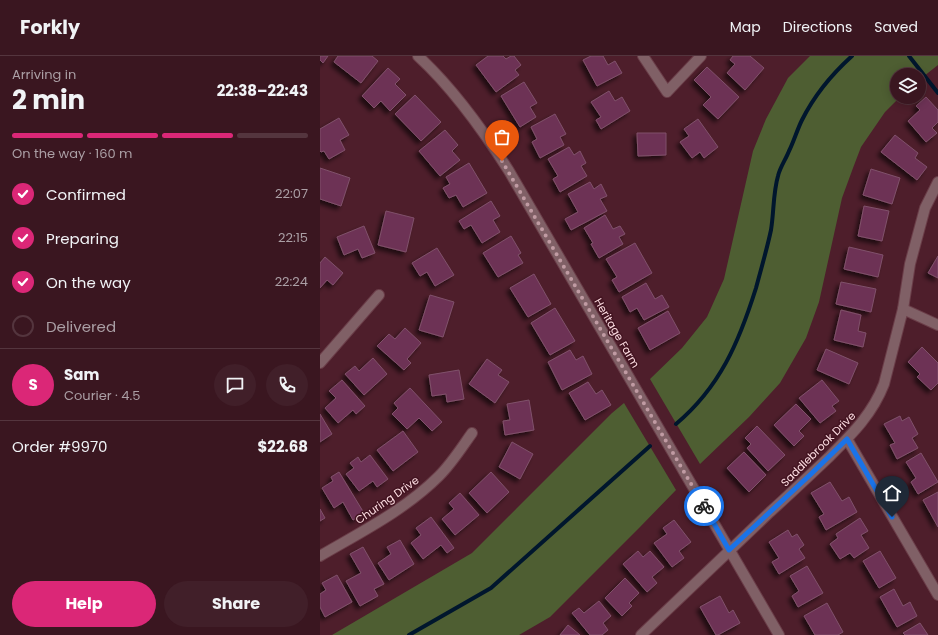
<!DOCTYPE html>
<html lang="en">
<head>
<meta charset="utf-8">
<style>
  body { margin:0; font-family:Poppins,sans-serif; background:#411f29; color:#f1f3f6; height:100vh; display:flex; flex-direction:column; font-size:15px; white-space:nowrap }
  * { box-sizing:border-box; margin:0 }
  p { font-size:13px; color:#ab9fa5 }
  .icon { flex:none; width:22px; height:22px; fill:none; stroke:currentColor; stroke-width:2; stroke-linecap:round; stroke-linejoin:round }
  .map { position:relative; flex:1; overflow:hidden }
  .panel { display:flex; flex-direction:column; background:#3a1620; width:320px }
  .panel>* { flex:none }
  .tools { position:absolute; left:570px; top:12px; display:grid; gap:8px }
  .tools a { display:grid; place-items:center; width:36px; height:36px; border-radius:50%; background:#3a1620; box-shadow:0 2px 10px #0003,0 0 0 1px #54353e; font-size:20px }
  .pin { position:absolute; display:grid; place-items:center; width:34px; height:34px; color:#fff; margin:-41px -17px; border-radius:50% 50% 50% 0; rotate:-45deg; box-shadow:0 0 4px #0007 }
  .pin .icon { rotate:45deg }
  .courier { position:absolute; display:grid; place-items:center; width:40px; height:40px; margin:-20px; border:3px solid #1a73e8; border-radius:50%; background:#fff; color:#222; box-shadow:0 1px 5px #0007 }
  .headline em { font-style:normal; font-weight:700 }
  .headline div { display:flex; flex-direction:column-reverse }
  .headline { display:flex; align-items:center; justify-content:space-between; height:68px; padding:0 12px }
  h1 { font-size:26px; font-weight:700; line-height:30px }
  .bar { display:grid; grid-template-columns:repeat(4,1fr); gap:6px 4px; align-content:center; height:48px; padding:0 12px }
  .bar i { height:5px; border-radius:3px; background:#54353e }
  .bar .selected { background:#db2777 }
  .bar p { grid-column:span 4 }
  .line { display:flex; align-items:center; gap:10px; padding:0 12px; border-top:1px solid #54353e }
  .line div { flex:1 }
  .round { display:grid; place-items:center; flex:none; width:42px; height:42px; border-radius:21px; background:#411f29 }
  ol { padding:0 12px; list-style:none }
  li { display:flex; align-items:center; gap:12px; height:44px }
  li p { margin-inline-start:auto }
  li .icon { padding:4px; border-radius:50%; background:#db2777; color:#fff; stroke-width:4 }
  li:last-child { color:#ab9fa5 }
  li i { width:22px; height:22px; border:2px solid #54353e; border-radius:50% }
  .primary-button { display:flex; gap:8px; margin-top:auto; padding:8px 12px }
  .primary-button a { flex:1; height:46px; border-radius:24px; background:#db2777; color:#fff; font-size:16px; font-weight:700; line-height:46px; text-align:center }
  .primary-button a+a { background:#411f29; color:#f1f3f6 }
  header { display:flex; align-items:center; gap:24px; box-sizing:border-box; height:56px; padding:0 20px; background:#3a1620; border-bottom:1px solid #54353e }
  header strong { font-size:19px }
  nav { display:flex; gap:22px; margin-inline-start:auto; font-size:14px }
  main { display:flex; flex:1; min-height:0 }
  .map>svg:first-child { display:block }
  .green { fill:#4e5e32 }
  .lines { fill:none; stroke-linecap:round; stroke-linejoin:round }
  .stream { stroke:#00162d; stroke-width:4 }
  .building { fill:#6d3255; stroke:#80516b; filter:url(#shadow) }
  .minor-casing { stroke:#6a3d48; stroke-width:12 }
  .minor { stroke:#806066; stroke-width:10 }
  .done { stroke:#c09ba3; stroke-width:4; stroke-dasharray:0 7.2 }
  .route { stroke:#1a73e8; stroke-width:5 }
  .labels { text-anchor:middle; stroke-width:3; stroke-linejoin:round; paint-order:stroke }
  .street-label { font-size:11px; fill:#fedee3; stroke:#431421 }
</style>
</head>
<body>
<header>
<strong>Forkly</strong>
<nav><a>Map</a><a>Directions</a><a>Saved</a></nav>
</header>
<main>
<section class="panel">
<div class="headline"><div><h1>2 min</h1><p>Arriving in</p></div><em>22:38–22:43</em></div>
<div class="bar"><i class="selected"></i><i class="selected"></i><i class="selected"></i><i></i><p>On the way · 160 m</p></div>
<ol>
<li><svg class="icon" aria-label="check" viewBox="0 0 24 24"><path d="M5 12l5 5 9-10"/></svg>Confirmed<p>22:07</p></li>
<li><svg class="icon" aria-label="check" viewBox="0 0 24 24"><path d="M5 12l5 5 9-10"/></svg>Preparing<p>22:15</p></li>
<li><svg class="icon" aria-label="check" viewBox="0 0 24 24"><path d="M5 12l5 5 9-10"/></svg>On the way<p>22:24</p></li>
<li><i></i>Delivered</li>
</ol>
<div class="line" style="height:72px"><b class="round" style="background:#db2777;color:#fff">S</b><div><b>Sam</b><p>Courier · 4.5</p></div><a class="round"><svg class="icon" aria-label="chat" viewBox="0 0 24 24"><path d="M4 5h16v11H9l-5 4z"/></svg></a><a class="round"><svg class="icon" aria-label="phone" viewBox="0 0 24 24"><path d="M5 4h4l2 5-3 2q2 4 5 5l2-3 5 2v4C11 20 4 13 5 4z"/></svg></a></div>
<div class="line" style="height:52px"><div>Order #9970</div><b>$22.68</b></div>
<div class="primary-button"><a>Help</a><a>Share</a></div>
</section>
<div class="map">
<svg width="618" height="579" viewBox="0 0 618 579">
  <defs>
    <filter id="shadow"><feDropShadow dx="-3.5" dy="3.5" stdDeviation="2" flood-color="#0009"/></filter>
  </defs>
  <rect width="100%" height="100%" fill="#4e1e2b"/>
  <g class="green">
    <polygon points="490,0 618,0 618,9 599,24 599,19 577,19 577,41 580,41 565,56 541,91 533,112 522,142 499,246 486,282 460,327 429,361 380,408 330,323 362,292 387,261 404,223 433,95 446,63 468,22"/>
    <polygon points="304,347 356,434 320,471 230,561 199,579 12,579 152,497 292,357"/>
  </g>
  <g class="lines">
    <g class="stream">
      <polyline points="589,0 618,37"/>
      <path d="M356,368C400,331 419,286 436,232C441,213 447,193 451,174C454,156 453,137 458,120C460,111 466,103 469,95C474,85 477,74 482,64C494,40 512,18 532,0"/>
      <polyline points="89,579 171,532 330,390"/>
    </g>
  </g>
  <g class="building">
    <polygon points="0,0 8,0 3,7 0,4"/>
    <polygon points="18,0 52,0 58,5 41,27 14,6"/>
    <polygon points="168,0 183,0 186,3 191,0 194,0 201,9 195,14 199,19 176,36 156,9"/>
    <polygon points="271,0 283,0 288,9 295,5 302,17 277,30 263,4"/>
    <polygon points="413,0 430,0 444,12 425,34 407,17 415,8 410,4"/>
    <polygon points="387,11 419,41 398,63 383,49 391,41 374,24"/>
    <polygon points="68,12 80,23 75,28 86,39 70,55 61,45 54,52 42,40"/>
    <polygon points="204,26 217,47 210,51 216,61 200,71 181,40"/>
    <polygon points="289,35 295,45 302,41 310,55 281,73 276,64 281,61 271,46"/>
    <polygon points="95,39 121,66 101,85 75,58"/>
    <polygon points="606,41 618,54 618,66 612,72 617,77 606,86 588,65 600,54 596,50"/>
    <polygon points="235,58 246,78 240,81 244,89 220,102 212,86 217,83 211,71"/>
    <polygon points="19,62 29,79 20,84 25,94 9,103 4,95 1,96 0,95 0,73"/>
    <polygon points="378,63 398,91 384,102 380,96 372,102 360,86 369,80 364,73"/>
    <polygon points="125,74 138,89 132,95 140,104 120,120 99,95"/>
    <polygon points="317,77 346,77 346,99 318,100"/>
    <polygon points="575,79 598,97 595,102 607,111 597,124 561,96"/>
    <polygon points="249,91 254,99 260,95 266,107 261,110 267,120 240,136 233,123 238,120 228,103"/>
    <polygon points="149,107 167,137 143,151 136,139 129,142 123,132 130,128 126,121"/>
    <polygon points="0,112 30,122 21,150 0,143"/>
    <polygon points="551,113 580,122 572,148 543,139"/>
    <polygon points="270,126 274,133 281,128 287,140 280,143 287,155 251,174 245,163 258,156 248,138"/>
    <polygon points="171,145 180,160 173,164 180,176 162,187 151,169 144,173 139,165"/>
    <polygon points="544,150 569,155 562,185 538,180"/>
    <polygon points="66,155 94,162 86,196 58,189"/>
    <polygon points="285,159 293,173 300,170 305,178 299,181 303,188 279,202 271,188 273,187 264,172"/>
    <polygon points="44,170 55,197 42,202 38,193 24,199 17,181"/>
    <polygon points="191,180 201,197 198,199 203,207 178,221 163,197"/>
    <polygon points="315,187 332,217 299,236 292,224 297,221 286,203"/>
    <polygon points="529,191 563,199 558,221 524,213"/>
    <polygon points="117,192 134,219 115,230 107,216 100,220 92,207"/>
    <polygon points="618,200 618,222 608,217"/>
    <polygon points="5,201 23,217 13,229 7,224 0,232 0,207"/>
    <polygon points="214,218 231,248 208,261 190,232"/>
    <polygon points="521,226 556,233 551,256 516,248"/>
    <polygon points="326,227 335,243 342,239 349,251 324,264 317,252 310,256 302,241"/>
    <polygon points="110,239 134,246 123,281 99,274"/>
    <polygon points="235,252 255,285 230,299 211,267"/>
    <polygon points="521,254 541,259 538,275 546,277 543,291 514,284"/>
    <polygon points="348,255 360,277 330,294 318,272"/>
    <polygon points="85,272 101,287 87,303 91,307 84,314 57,290 69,278 75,283"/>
    <polygon points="602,291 618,307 618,327 611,334 597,321 600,318 588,306"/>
    <polygon points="506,293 538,307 529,328 497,314"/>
    <polygon points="250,294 256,304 263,300 272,318 242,334 228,306"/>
    <polygon points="53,302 67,318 44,339 25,318 35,310 39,315"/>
    <polygon points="167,303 182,314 178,319 189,326 175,347 149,328"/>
    <polygon points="139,314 144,343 127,346 126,338 112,340 109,319"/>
    <polygon points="22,324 45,350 36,358 33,354 18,367 5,352 16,342 9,335"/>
    <polygon points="502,324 519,345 512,350 516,355 500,367 479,342"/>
    <polygon points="268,326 276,338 282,334 291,349 265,364 249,337"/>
    <polygon points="90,332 122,366 112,375 99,362 87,373 72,358 78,352 74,347"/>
    <polygon points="209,344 214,374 185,379 183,365 190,364 187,348"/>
    <polygon points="476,348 491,363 479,375 484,380 474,390 454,369"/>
    <polygon points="0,358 12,378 0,386"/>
    <polygon points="580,360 582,365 589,361 598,378 592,382 598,392 577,403 570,389 575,387 564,368"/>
    <polygon points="437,370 465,399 448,415 427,392 431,388 425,382"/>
    <polygon points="83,375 98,396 73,415 57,394"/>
    <polygon points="192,386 213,398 200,423 179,411"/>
    <polygon points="424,396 446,419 429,436 407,412"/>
    <polygon points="601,397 618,426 598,438 591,426 596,422 586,406"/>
    <polygon points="50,399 68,423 57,431 53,425 39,435 26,418 34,412 30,407 38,401 41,406"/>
    <polygon points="19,416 44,457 33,464 23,446 14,452 2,432 13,425 11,421"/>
    <polygon points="171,416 189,436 167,457 149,437"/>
    <polygon points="510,426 522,445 529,441 537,456 506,474 499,461 504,458 491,437"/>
    <polygon points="618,436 618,471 603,444"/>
    <polygon points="140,437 159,459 135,479 122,463 134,453 129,447"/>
    <polygon points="0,453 5,462 0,465"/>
    <polygon points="111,461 134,492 127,497 121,489 103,503 91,487 101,479 96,472"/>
    <polygon points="540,462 548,475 541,479 549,492 534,502 530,497 520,503 510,488 518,482 516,478"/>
    <polygon points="354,464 371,486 359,495 364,502 352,511 334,487 347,478 343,472"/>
    <polygon points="468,474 472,481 477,478 484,489 479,493 485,502 459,518 452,506 459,502 449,486"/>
    <polygon points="80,484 94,508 69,524 58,507 71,498 67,491"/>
    <polygon points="43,491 64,528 54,533 58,540 40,550 26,525 41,517 30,498"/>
    <polygon points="318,495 323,501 330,495 344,511 332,521 337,527 327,536 303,508"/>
    <polygon points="560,495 576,522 559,532 543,505"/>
    <polygon points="487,510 503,537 478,551 472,540 479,535 470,520"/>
    <polygon points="17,519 32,546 5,561 0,551 0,538 6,534 2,527"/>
    <polygon points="305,522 319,537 309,547 312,550 302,560 285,542"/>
    <polygon points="574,533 583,550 590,546 597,560 577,571 560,541"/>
    <polygon points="400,540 409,557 413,554 420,567 398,579 396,579 380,551"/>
    <polygon points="279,545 291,560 283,567 288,574 282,579 270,579 252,557 259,552 264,557"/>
    <polygon points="507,547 523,576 518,579 495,579 484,560"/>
    <polygon points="600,567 608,579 585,579 583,577"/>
    <polygon points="248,569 260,579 240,579"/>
  </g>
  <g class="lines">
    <g class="minor-casing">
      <g id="minor">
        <path d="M98,0C134,33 163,74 189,115L459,579"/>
        <polyline points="323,0 347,36 381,0"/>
        <polyline points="583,253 618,269"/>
        <polyline points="0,307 59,239"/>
        <polyline points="527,383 618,539"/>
        <path d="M0,500C41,476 85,454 119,420C132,407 142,391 152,377"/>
        <path d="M321,579C364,538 407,497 450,456C470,438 489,420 508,402C531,379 552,359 564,328L583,253L590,208L605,152L618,126"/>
      </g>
    </g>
    <use href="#minor" class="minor"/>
  </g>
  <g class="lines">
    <polyline class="done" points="182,105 384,450"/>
    <polyline class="route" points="384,450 409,494 491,418 527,383 572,461"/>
  </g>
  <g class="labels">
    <g class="street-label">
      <text transform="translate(297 277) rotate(60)" y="4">Heritage Farm</text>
      <text transform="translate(498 393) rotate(-45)" y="4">Saddlebrook Drive</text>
      <text transform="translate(67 444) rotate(-35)" y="4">Churing Drive</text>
    </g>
  </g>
</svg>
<div class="tools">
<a><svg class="icon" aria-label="layers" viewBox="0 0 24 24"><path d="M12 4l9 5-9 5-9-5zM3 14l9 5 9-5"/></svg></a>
</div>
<div class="pin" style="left:182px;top:105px;background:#ea580c"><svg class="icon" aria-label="bag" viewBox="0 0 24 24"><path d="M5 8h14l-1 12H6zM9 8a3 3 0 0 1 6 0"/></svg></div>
<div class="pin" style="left:572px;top:461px;background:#1f2937"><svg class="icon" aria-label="home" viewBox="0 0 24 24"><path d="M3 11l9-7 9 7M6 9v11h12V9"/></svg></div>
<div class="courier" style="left:384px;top:450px"><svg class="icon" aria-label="bike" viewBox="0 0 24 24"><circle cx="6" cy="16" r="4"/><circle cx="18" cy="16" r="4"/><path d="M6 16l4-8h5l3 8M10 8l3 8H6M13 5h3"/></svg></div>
</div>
</main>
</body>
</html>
